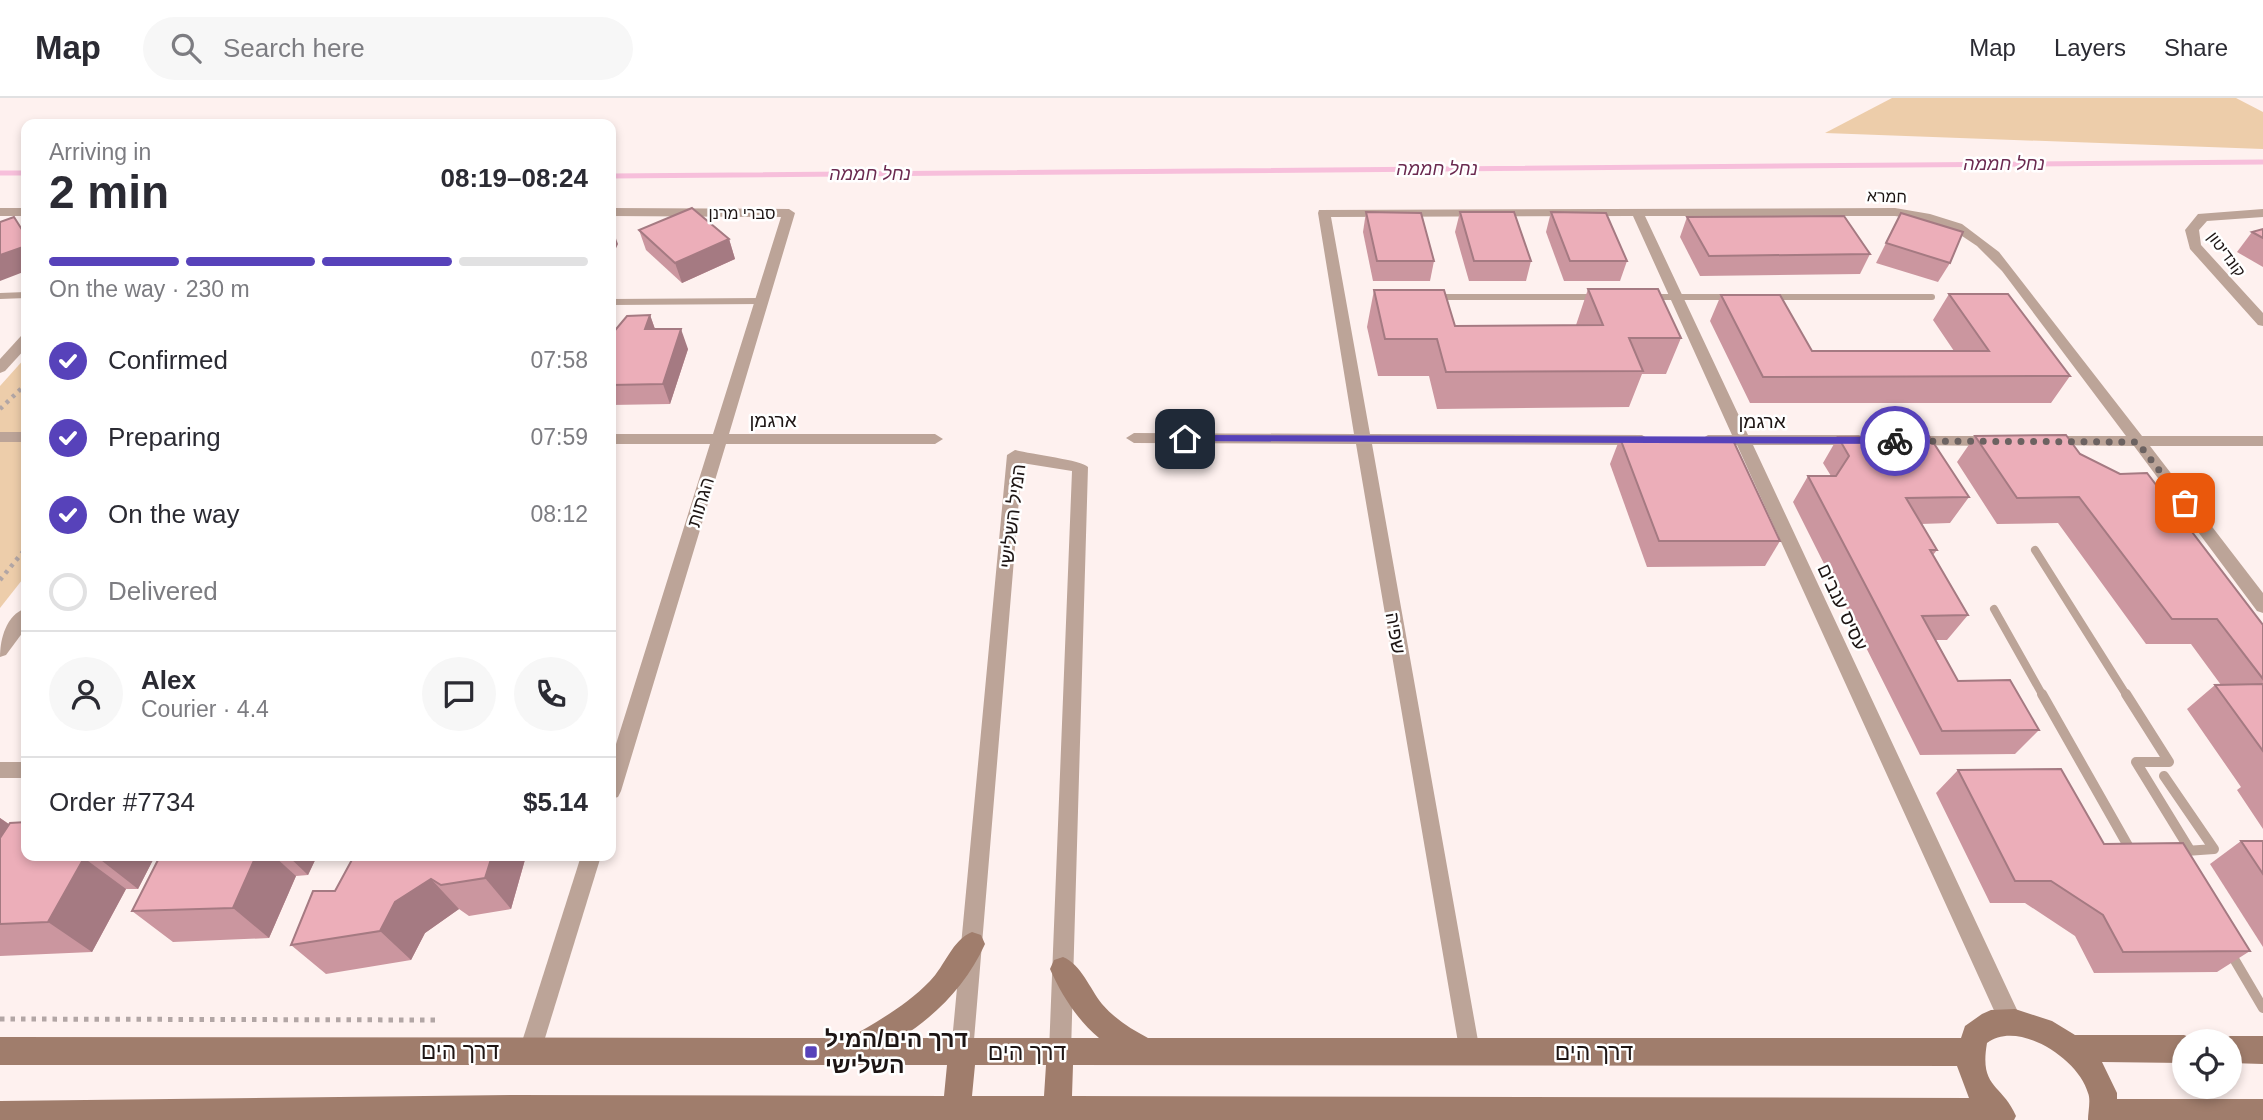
<!DOCTYPE html>
<html lang="en">
<head>
<meta charset="utf-8">
<style>
  body { margin:0; font-family:Arial,Heebo,sans-serif; background:#f7f7f7; color:#2b2b33; height:100vh; display:flex; flex-direction:column; font-size:26px; white-space:nowrap }
  * { box-sizing:border-box; margin:0 }
  p { font-size:23px; color:#7c7c81 }
  .icon { flex:none; width:38px; height:38px; fill:none; stroke:currentColor; stroke-width:2; stroke-linecap:round; stroke-linejoin:round }
  .map { position:relative; flex:1; overflow:hidden }
  .panel { position:absolute; left:21px; top:21px; width:595px; height:742px; display:flex; flex-direction:column; background:#fff; border-radius:14px; box-shadow:0 4px 10px #0003 }
  .panel>* { flex:none }
  .tools { position:absolute; left:2172px; top:931px; display:grid; gap:14px }
  .tools a { display:grid; place-items:center; width:70px; height:70px; border-radius:50%; background:#fff; box-shadow:0 4px 10px #0003; font-size:35px }
  .pin { position:absolute; display:grid; place-items:center; width:60px; height:60px; color:#fff; margin:-30px; border-radius:14px; box-shadow:0 4px 10px #0006 }
  .courier { position:absolute; display:grid; place-items:center; width:70px; height:70px; margin:-35px; border:5px solid #5742ba; border-radius:50%; background:#fff; color:#222; box-shadow:0 2px 9px #0007 }
  .head em { font-style:normal; font-weight:700 }
  .head div { display:flex; flex-direction:column-reverse }
  .head { display:flex; align-items:center; justify-content:space-between; height:119px; padding:0 28px }
  h1 { font-size:46px; font-weight:700; line-height:52px }
  .bar { display:grid; grid-template-columns:repeat(4,1fr); gap:10px 7px; align-content:center; height:84px; padding:0 28px }
  .bar i { height:9px; border-radius:5px; background:#e1e1e2 }
  .bar .selected { background:#5742ba }
  .bar p { grid-column:span 4 }
  .line { display:flex; align-items:center; gap:18px; padding:0 28px; border-top:2px solid #e1e1e2 }
  .line div { flex:1 }
  .round { display:grid; place-items:center; flex:none; width:74px; height:74px; border-radius:37px; background:#f7f7f7 }
  ol { padding:0 28px; list-style:none }
  li { display:flex; align-items:center; gap:21px; height:77px }
  li p { margin-inline-start:auto }
  li .icon { padding:7px; border-radius:50%; background:#5742ba; color:#fff; stroke-width:4 }
  li:last-child { color:#7c7c81 }
  li i { width:38px; height:38px; border:4px solid #e1e1e2; border-radius:50% }
  header { display:flex; align-items:center; gap:42px; box-sizing:border-box; height:98px; padding:0 35px; background:#fff; border-bottom:2px solid #e1e1e2 }
  header strong { font-size:33px }
  nav { display:flex; gap:38px; margin-inline-start:auto; font-size:24px }
  .search { width:490px; height:63px; background:#f7f7f7; display:flex; align-items:center; gap:18px; box-sizing:border-box; padding:0 24px; border-radius:38px; color:#7c7c81; font-size:26px }
  .map>svg:first-child { display:block }
  .green { fill:#edcdaa }
  .lines { fill:none; stroke-linecap:round; stroke-linejoin:round }
  .stream { stroke:#f7bfdb; stroke-width:5 }
  .path-far1 { stroke:#b2a6a5; stroke-width:4.5; stroke-dasharray:3.5 5; stroke-linecap:butt }
  .path { stroke:#b2a6a5; stroke-width:5; stroke-dasharray:4.5 6; stroke-linecap:butt }
  .lane-far2 { stroke:#bca498; stroke-width:6 }
  .lane-far1 { stroke:#bca498; stroke-width:8 }
  .lane { stroke:#bca498; stroke-width:10 }
  .street { fill:#bca498; fill-rule:evenodd }
  .secondary { fill:#a07d6c; fill-rule:evenodd }
  .wall { fill:#cb969f }
  .shaded-wall { fill:#a57a82 }
  .building { fill:#ecaeb9; stroke:#a57a82; stroke-width:2 }
  .route { fill:#5742ba }
  .done { stroke:#6c6261; stroke-width:7; stroke-dasharray:0 12.6 }
  .poi-dot { fill:#5742ba; stroke:#fff; stroke-width:2.5 }
  .labels { text-anchor:middle; stroke-width:5; stroke-linejoin:round; paint-order:stroke }
  .far-street-label { font-size:16px; fill:#1d1514; stroke:#fff }
  .far-water-label { font-size:18px; font-style:italic; fill:#6b2a50; stroke:#fff }
  .street-label { font-size:19px; fill:#1d1514; stroke:#fff }
  .near-poi-label { font-size:23px; font-weight:bold; fill:#1d1514; stroke:#fff; text-anchor:start }
  .near-street-label { font-size:23px; fill:#1d1514; stroke:#fff }
</style>
</head>
<body>
<header>
<strong>Map</strong>
<div class="search"><svg class="icon" aria-label="search" viewBox="0 0 24 24"><circle cx="10" cy="10" r="6"/><path d="M15 15l6 6"/></svg>Search here</div>
<nav><a>Map</a><a>Layers</a><a>Share</a></nav>
</header>
<div class="map">
<svg width="2263" height="1022" viewBox="0 0 2263 1022">
  <rect width="100%" height="100%" fill="#fef1ef"/>
  <g class="green">
    <polygon points="1892,0 2236,0 2263,14 2263,51 1825,35"/>
    <polygon points="26,259 26,477 0,510 0,288"/>
  </g>
  <g class="lines">
    <g class="stream">
      <polyline points="0,75 26,75"/>
      <polyline points="611,78 2263,64"/>
    </g>
    <g class="path-far1">
      <polyline points="0,311 26,286"/>
      <polyline points="0,482 26,450"/>
    </g>
    <polyline class="path" points="0,921 437,922"/>
    <g class="lane-far2">
      <polyline points="0,198 26,197"/>
      <polyline points="1652,199 1732,199"/>
      <polyline points="1771,199 1932,199"/>
      <polyline points="611,204 761,203"/>
      <polyline points="1441,204 1439,199 1596,199"/>
    </g>
    <g class="lane-far1">
      <polyline points="2035,452 2127,598"/>
      <polyline points="1994,511 2043,598"/>
    </g>
    <g class="lane">
      <polyline points="2042,596 2131,753 2134,753"/>
      <polyline points="2126,596 2169,664 2136,664 2190,752"/>
      <polyline points="2164,678 2214,751 2186,753"/>
      <polyline points="2230,854 2263,910"/>
    </g>
    <g class="street">
      <rect x="0" y="110" width="26" height="8"/>
      <polygon points="611,110 789,111 795,115 729,336 935,336 943,341 935,346 726,346 621,693 618,699 611,701 611,662 710,346 611,346 611,336 713,336 781,119 611,118"/>
      <polygon points="1895,110 1930,116 1962,126 1999,154 2142,338 2263,338 2263,348 2150,348 2263,495 2263,515 2257,513 2134,348 2043,347 2040,343 2048,338 2126,338 2002,173 1977,148 1953,132 1928,123 1895,118 1645,118 1748,337 1859,337 1867,342 1859,347 1753,347 2018,914 2021,922 2018,930 2010,933 2002,930 1737,347 1708,347 1700,342 1708,337 1732,337 1633,118 1331,119 1370,336 1642,337 1650,342 1642,347 1372,346 1480,954 1477,962 1469,965 1461,962 1356,346 1134,345 1126,340 1134,335 1354,336 1318,115 1319,112"/>
      <polygon points="2263,111 2263,119 2207,123 2199,132 2201,147 2263,215 2263,228 2258,227 2190,151 2185,132 2198,116"/>
      <polygon points="26,237 26,250 5,273 0,275 0,261 21,238"/>
      <rect x="0" y="334" width="26" height="10"/>
      <polygon points="1911,338 1995,338 2003,343 1995,348 1906,347 1903,343"/>
      <path d="M1015,352C1029,356 1082,362 1088,369L1071,954L1068,962L1060,965L1052,962L1049,954L1072,373L1022,365L973,954L970,962L962,965L954,962L951,954L1007,357Z"/>
      <path d="M26,510V530L6,557L0,559C0,541 6,517 26,510Z"/>
      <rect x="0" y="664" width="26" height="16"/>
      <polygon points="581,758 601,758 541,953 538,961 530,964 522,961 519,953"/>
    </g>
    <g class="secondary">
      <path d="M972,834L981,837L985,846C967,886 936,918 900,940H1099C1078,923 1061,896 1050,871L1054,862L1063,859C1081,866 1090,891 1102,906C1115,921 1131,931 1148,940H1961L1965,928L1982,916L1991,912L2015,911L2052,923L2075,937H2184L2194,941L2184,943V965L2102,964L2117,995V1001H2263V1022H2088C2088,1014 2091,1002 2088,995C2079,961 2018,921 1987,945C1979,991 2002,985 2016,1018L2014,1022H0V1003L513,997L944,998L947,967H0V939L849,940C878,923 907,907 930,883C945,868 952,842 972,834ZM975,967H1046L1044,998H972ZM1073,967L1957,968L1969,1000L1072,998Z"/>
      <polygon points="2230,938 2263,938 2263,966 2230,965 2230,943 2220,943"/>
    </g>
  </g>
  <g class="wall">
    <polygon points="1366,114 1434,163 1430,183 1373,183 1363,134"/>
    <polygon points="1460,114 1531,163 1526,183 1469,183 1455,134"/>
    <polygon points="1551,114 1627,163 1620,183 1564,183 1546,134"/>
    <polygon points="1901,115 1950,165 1938,184 1876,165"/>
    <polygon points="1687,119 1870,156 1860,176 1700,178 1680,139"/>
    <polygon points="2263,131 2263,169 2237,154 2252,134"/>
    <polygon points="639,132 729,141 735,161 682,185 646,152"/>
    <polygon points="1588,191 1681,240 1666,276 1642,276 1629,309 1437,311 1429,278 1378,278 1367,229 1374,192 1455,228 1576,227"/>
    <polygon points="1949,196 2070,278 2051,305 1750,305 1710,223 1721,197 1812,253 1954,253 1933,222"/>
    <polygon points="650,217 655,231 688,251 670,306 611,307 611,237"/>
    <polygon points="1975,338 2080,356 2263,527 2263,731 2237,692 2241,689 2187,611 2215,587 2221,587 2191,546 2146,546 2058,425 1997,426 1957,364"/>
    <polygon points="1838,339 1969,399 1950,425 1921,426 1937,452 1933,457 1968,517 1947,542 1936,542 1958,583 2039,632 2015,656 1920,657 1793,404 1808,378 1831,378 1823,365"/>
    <polygon points="1620,340 1780,443 1765,468 1647,469 1610,366"/>
    <polygon points="1958,672 2104,746 2250,853 2217,874 2094,875 2075,838 2025,805 1990,805 1936,695"/>
    <polygon points="0,720 9,726 155,758 138,791 126,791 92,854 0,858"/>
    <polygon points="2241,743 2263,743 2263,849 2210,766"/>
    <polygon points="160,758 317,758 308,777 296,778 269,840 173,844 132,813"/>
    <polygon points="354,758 526,758 511,811 469,818 459,811 425,835 411,862 326,876 291,847 335,793"/>
  </g>
  <g class="shaded-wall">
    <polygon points="611,127 618,146 611,161"/>
    <polygon points="729,141 735,161 682,185 675,165"/>
    <polygon points="26,148 26,173 0,183 0,157"/>
    <polygon points="650,217 657,237 645,231"/>
    <polygon points="681,231 688,251 670,306 663,286"/>
    <polygon points="0,720 14,730 0,752"/>
    <polygon points="98,758 155,758 138,791 97,759"/>
    <polygon points="256,758 274,758 296,778 269,840 233,810"/>
    <polygon points="288,758 317,758 308,777"/>
    <polygon points="492,758 526,758 511,811 485,780"/>
    <polygon points="84,760 126,791 92,854 48,824"/>
    <polygon points="431,781 459,811 425,835 411,862 380,833 395,804"/>
  </g>
  <g class="building">
    <polygon points="692,110 729,141 675,165 639,132"/>
    <polygon points="1366,114 1421,115 1434,163 1377,163"/>
    <polygon points="1460,114 1514,114 1531,163 1474,163"/>
    <polygon points="1551,114 1606,115 1627,163 1570,163"/>
    <polygon points="1901,115 1963,134 1950,165 1886,145"/>
    <polygon points="1844,118 1870,156 1709,158 1687,119"/>
    <polygon points="14,119 26,138 26,148 0,157 0,124"/>
    <polygon points="2263,131 2263,140 2252,134"/>
    <polygon points="1588,191 1658,191 1681,240 1629,240 1643,273 1446,274 1437,241 1385,241 1374,192 1444,192 1455,228 1603,227"/>
    <polygon points="1949,196 2008,196 2070,278 1763,279 1721,197 1780,197 1812,253 1989,253"/>
    <polygon points="650,217 645,231 681,231 663,286 611,287 611,237 627,218"/>
    <polygon points="2066,337 2080,356 2120,376 2147,375 2263,527 2263,581 2217,521 2172,521 2079,399 2017,400 1975,338"/>
    <polygon points="1929,338 1969,399 1906,400 1937,452 1930,452 1968,517 1922,518 1958,583 2010,582 2039,632 1942,633 1808,378 1836,378 1849,358 1838,339"/>
    <polygon points="1620,340 1732,340 1780,443 1659,443"/>
    <polygon points="2263,586 2263,653 2215,587"/>
    <polygon points="2061,671 2104,746 2183,745 2250,853 2123,854 2103,817 2051,783 2015,783 1958,672"/>
    <polygon points="26,724 26,758 98,758 97,759 84,760 48,824 0,826 0,740 10,725"/>
    <polygon points="2241,743 2263,743 2263,776"/>
    <polygon points="160,758 256,758 233,810 132,813"/>
    <polygon points="354,758 492,758 485,780 441,787 431,781 395,804 380,833 291,847 313,793 335,793"/>
  </g>
  <polygon class="route" points="1185,337 1895,339 1900,343 1895,346 1182,343 1182,338"/>
  <g class="lines">
    <polyline class="done" points="1895,343 2137,344 2185,405"/>
  </g>
  <rect class="poi-dot" x="804" y="947" width="14" height="14" rx="3.5"/>
  <g class="labels">
    <g class="far-street-label">
      <text transform="translate(1887 98) rotate(2)" y="6">חמרא</text>
      <text x="742" y="121">סברי מרנן</text>
      <text transform="translate(2227 156) rotate(53)" y="6">קונדיטון</text>
    </g>
    <g class="far-water-label">
      <text x="2004" y="72">נחל חממה</text>
      <text x="1437" y="77">נחל חממה</text>
      <text x="870" y="82">נחל חממה</text>
    </g>
    <g class="street-label">
      <text x="773" y="329">ארגמן</text>
      <text x="1762" y="330">ארגמן</text>
      <text transform="translate(700 404) rotate(-73)" y="7">הגתות</text>
      <text transform="translate(1012 418) rotate(-83)" y="7">המיל השלישי</text>
      <text transform="translate(1843 509) rotate(65)" y="7">עסיס ענבים</text>
      <text transform="translate(1396 535) rotate(80)" y="7">שפיה</text>
    </g>
    <g class="near-poi-label">
      <text x="825" y="949">דרך הים/המיל<tspan x="825" dy="26">השלישי</tspan></text>
    </g>
    <g class="near-street-label">
      <text x="460" y="961">דרך הים</text>
      <text x="1027" y="962">דרך הים</text>
      <text x="1594" y="962">דרך הים</text>
    </g>
  </g>
</svg>
<div class="tools">
<a><svg class="icon" aria-label="locate" viewBox="0 0 24 24"><circle cx="12" cy="12" r="6"/><path d="M12 2v4M12 18v4M2 12h4M18 12h4"/></svg></a>
</div>
<div class="pin" style="left:2185px;top:405px;background:#ea580c"><svg class="icon" aria-label="bag" viewBox="0 0 24 24"><path d="M5 8h14l-1 12H6zM9 8a3 3 0 0 1 6 0"/></svg></div>
<div class="pin" style="left:1185px;top:341px;background:#1f2937"><svg class="icon" aria-label="home" viewBox="0 0 24 24"><path d="M3 11l9-7 9 7M6 9v11h12V9"/></svg></div>
<div class="courier" style="left:1895px;top:343px"><svg class="icon" aria-label="bike" viewBox="0 0 24 24"><circle cx="6" cy="16" r="4"/><circle cx="18" cy="16" r="4"/><path d="M6 16l4-8h5l3 8M10 8l3 8H6M13 5h3"/></svg></div>
<section class="panel">
<div class="head"><div><h1>2 min</h1><p>Arriving in</p></div><em>08:19–08:24</em></div>
<div class="bar"><i class="selected"></i><i class="selected"></i><i class="selected"></i><i></i><p>On the way · 230 m</p></div>
<ol>
<li><svg class="icon" aria-label="check" viewBox="0 0 24 24"><path d="M5 12l5 5 9-10"/></svg>Confirmed<p>07:58</p></li>
<li><svg class="icon" aria-label="check" viewBox="0 0 24 24"><path d="M5 12l5 5 9-10"/></svg>Preparing<p>07:59</p></li>
<li><svg class="icon" aria-label="check" viewBox="0 0 24 24"><path d="M5 12l5 5 9-10"/></svg>On the way<p>08:12</p></li>
<li><i></i>Delivered</li>
</ol>
<div class="line" style="height:126px"><a class="round"><svg class="icon" aria-label="person" viewBox="0 0 24 24"><circle cx="12" cy="8" r="4"/><path d="M4 21q1-7 8-7t8 7"/></svg></a><div><b>Alex</b><p>Courier · 4.4</p></div><a class="round"><svg class="icon" aria-label="chat" viewBox="0 0 24 24"><path d="M4 5h16v11H9l-5 4z"/></svg></a><a class="round"><svg class="icon" aria-label="phone" viewBox="0 0 24 24"><path d="M5 4h4l2 5-3 2q2 4 5 5l2-3 5 2v4C11 20 4 13 5 4z"/></svg></a></div>
<div class="line" style="height:91px"><div>Order #7734</div><b>$5.14</b></div>
</section>
</div>
</body>
</html>
